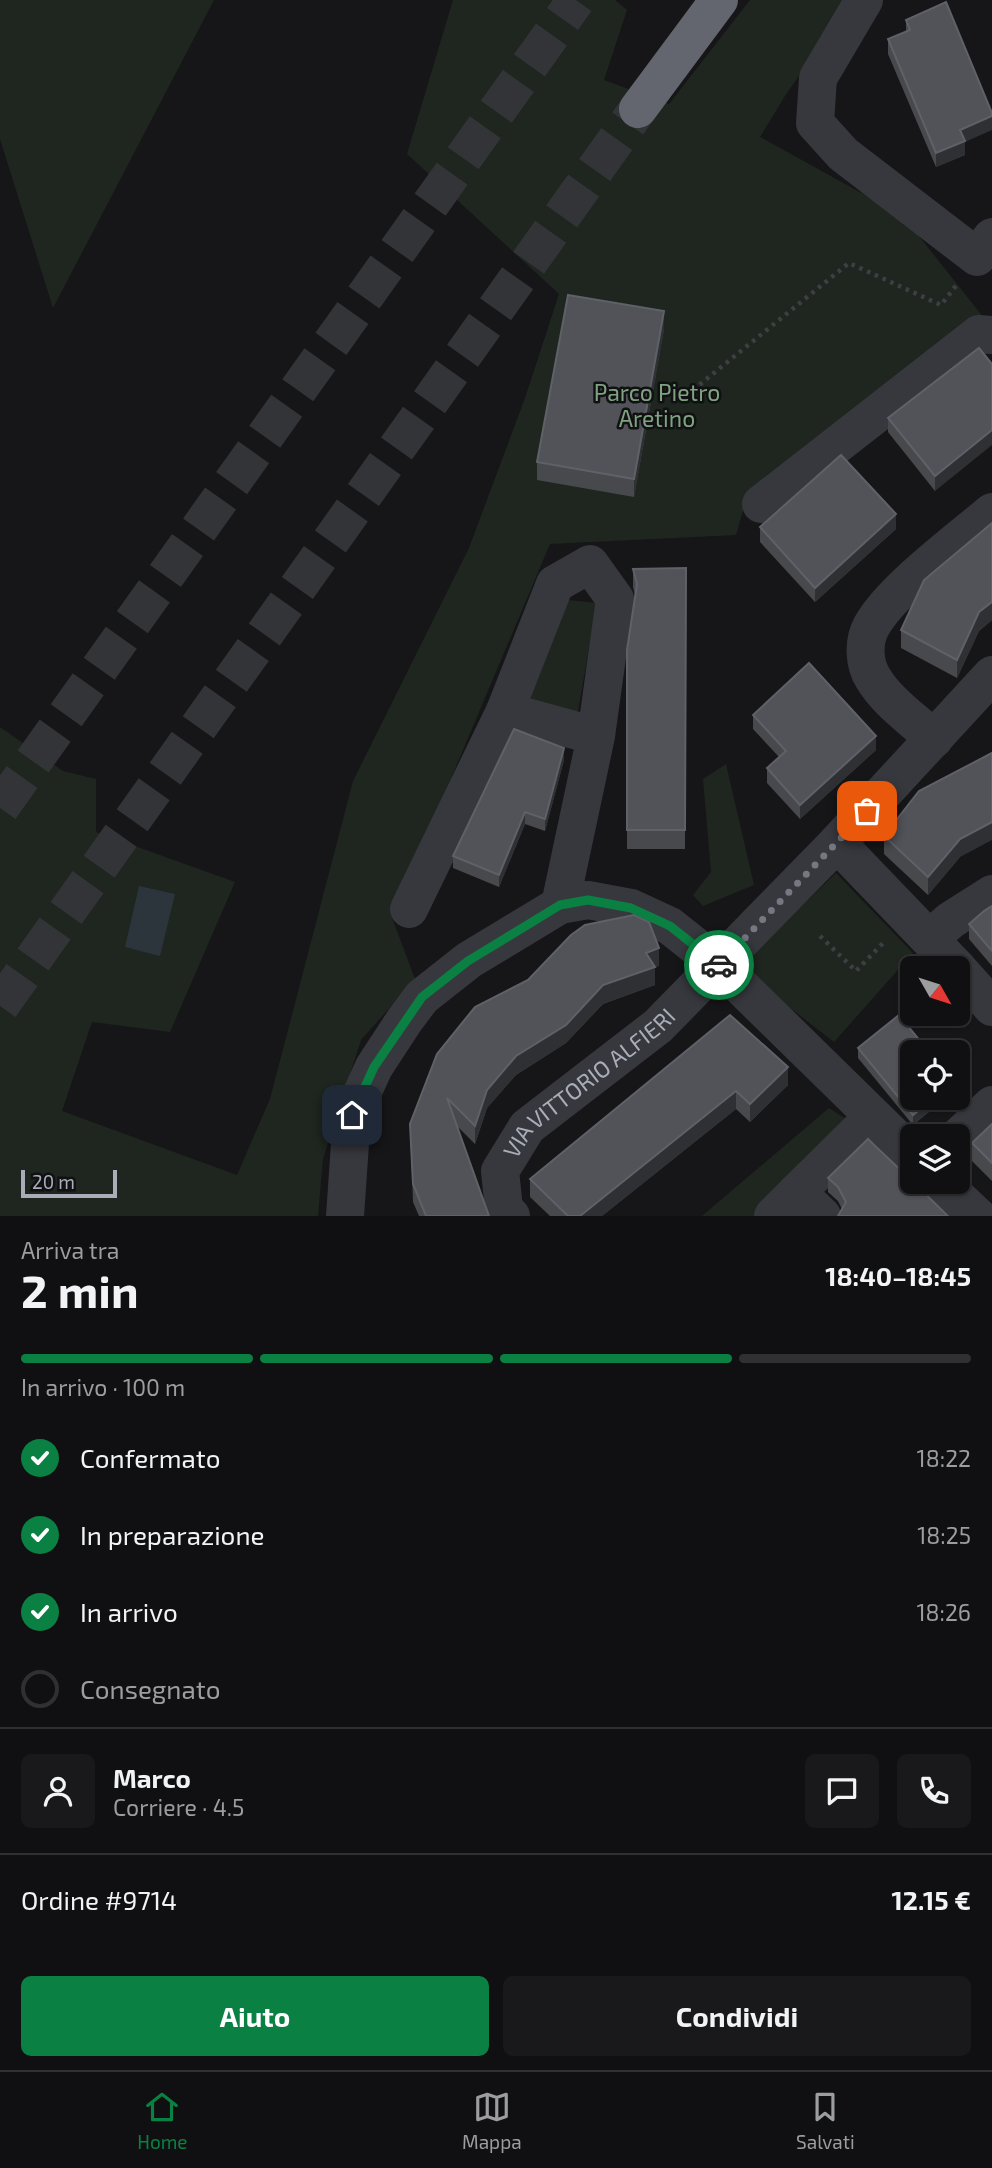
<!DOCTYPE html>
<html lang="it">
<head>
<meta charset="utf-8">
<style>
  body { margin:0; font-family:"Exo 2",sans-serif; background:#19191b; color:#f1f3f6; height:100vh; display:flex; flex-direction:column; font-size:26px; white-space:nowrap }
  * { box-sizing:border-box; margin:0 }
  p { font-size:23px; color:#9c9d9f }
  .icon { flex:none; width:38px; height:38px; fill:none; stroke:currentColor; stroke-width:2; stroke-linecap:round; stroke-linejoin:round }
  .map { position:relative; height:1216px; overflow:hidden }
  .drawer { display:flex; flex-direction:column; background:#101012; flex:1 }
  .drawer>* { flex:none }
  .needle { width:46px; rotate:129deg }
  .tools { position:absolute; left:900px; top:956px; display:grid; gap:14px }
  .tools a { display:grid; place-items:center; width:70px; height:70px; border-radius:10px; background:#101012; box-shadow:0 2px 5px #0004,0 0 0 2px #303032; font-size:35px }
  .scale { position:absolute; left:21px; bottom:18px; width:96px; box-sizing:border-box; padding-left:7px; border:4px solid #a8adb8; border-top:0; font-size:19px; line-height:24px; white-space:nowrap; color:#a8adb8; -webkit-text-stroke:5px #111113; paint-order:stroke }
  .pin { position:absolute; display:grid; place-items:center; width:60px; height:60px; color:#fff; margin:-30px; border-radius:14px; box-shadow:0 4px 10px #0006 }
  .courier { position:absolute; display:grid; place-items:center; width:70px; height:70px; margin:-35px; border:5px solid #0b8043; border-radius:50%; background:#fff; color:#222; box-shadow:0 2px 9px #0007 }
  .overview em { font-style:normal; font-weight:700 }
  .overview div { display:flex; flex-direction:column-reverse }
  .overview { display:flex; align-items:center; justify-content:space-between; height:119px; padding:0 21px }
  h1 { font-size:46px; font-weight:700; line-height:52px }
  .bar { display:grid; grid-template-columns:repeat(4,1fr); gap:10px 7px; align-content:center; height:84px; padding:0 21px }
  .bar i { height:9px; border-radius:5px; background:#303032 }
  .bar .active { background:#0b8043 }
  .bar p { grid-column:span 4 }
  .line { display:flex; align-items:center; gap:18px; padding:0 21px; border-top:2px solid #303032 }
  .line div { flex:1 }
  .round { display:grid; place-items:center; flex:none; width:74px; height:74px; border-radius:10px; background:#19191b }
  ol { padding:0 21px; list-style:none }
  li { display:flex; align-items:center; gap:21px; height:77px }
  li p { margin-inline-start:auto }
  li .icon { padding:7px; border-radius:50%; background:#0b8043; color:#fff; stroke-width:4 }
  li:last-child { color:#9c9d9f }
  li i { width:38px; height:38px; border:4px solid #303032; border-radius:50% }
  .cta { display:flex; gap:14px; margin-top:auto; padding:14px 21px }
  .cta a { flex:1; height:80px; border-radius:10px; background:#0b8043; color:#fff; font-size:28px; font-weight:700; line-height:80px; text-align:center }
  .cta a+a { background:#19191b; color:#f1f3f6 }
  .dock { display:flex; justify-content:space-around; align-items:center; height:98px; border-top:2px solid #303032; background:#101012; font-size:19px; color:#9c9d9f }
  .dock a { display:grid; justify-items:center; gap:4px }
  .dock .active { color:#0b8043 }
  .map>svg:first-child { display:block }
  .green { fill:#1e261f }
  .water { fill:#2c353c }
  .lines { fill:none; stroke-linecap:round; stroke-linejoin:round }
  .highway-tunnel { stroke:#333438; stroke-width:38; stroke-dasharray:38 19; stroke-linecap:butt }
  .path { stroke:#3d3f44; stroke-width:4.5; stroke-dasharray:3.5 5; stroke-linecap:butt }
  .minor { stroke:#37383d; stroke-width:38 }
  .highway { stroke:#63666e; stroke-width:38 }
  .wall { fill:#47494d }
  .shaded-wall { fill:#2f3033 }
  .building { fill:#525359; stroke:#5f6168; stroke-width:2 }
  .done { stroke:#757880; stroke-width:7; stroke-dasharray:0 12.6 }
  .route { stroke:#0b8043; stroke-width:9 }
  .labels { text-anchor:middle; stroke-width:5; stroke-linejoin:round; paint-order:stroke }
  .park-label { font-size:23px; fill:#7fa381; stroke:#111113 }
  .street-label { font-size:23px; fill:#a8adb8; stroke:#111113 }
</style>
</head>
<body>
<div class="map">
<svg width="992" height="1216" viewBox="0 0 992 1216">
  <rect width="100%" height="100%" fill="#161618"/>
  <g class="green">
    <polygon points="0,0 214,0 53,308 0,139"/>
    <polygon points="453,0 615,0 627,10 604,80 669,104 750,0 852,0 785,96 760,137 903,216 984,318 747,497 736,535 550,544 392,918 415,979 361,1040 323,1159 318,1216 0,1216 0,727 63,771 96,779 96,832 235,882 170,1032 92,1022 62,1111 237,1175 270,1099 353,781 469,548 525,398 559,294 407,154"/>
    <polygon points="559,599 597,603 577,717 528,705"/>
    <polygon points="726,764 754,885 703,906 693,895 711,872 703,779"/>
    <polygon points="836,873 913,953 834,1042 785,1004 754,975 753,953"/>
    <polygon points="829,1108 846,1119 754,1216 702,1216"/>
  </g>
  <polygon class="water" points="139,886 175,894 160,956 125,947"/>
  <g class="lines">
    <g class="highway-tunnel">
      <polyline points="0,808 576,0"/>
      <polyline points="0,1006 638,109"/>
    </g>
    <g class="path">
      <polyline points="693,390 849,263 941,305 958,283"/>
      <polyline points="820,936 856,971 884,942"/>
    </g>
    <g class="minor">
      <polyline points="864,0 818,78 815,123 843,154 977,257 992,237"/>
      <polyline points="761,504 979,334 992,335"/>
      <polyline points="596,736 505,711 555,584 590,564 615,599 596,736 560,905 588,900 631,908 670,926 719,965 912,1154"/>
      <path d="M934,739C914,720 887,702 873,678C864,664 863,642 871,627C890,591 959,540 992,512"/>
      <polyline points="837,843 957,968"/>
      <polyline points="409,909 505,711"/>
      <polyline points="930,938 951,920 992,894"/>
      <polyline points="957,968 992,1007"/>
      <polyline points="957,1138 992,1105"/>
      <polyline points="940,1181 977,1216"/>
      <polyline points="345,1216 352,1115 374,1067 404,1021 422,997 469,960 560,905"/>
      <path id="s1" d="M511,1216L504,1209L500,1171L527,1127L658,1026L837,843L992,675"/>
      <polyline points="773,1216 797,1192"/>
      <polyline points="822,1216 797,1192 873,1117"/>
    </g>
    <polyline class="highway" points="638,109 719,0"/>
  </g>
  <g class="wall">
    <polygon points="906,20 965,142 965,155 936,167 888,54 888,39 906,32"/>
    <polygon points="664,329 634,497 537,480 537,462"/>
    <polygon points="992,364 935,491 888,432 888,418"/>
    <polygon points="992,523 992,620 979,631 957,678 901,648 901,630"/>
    <polygon points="760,527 896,529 815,602 760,542"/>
    <polygon points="686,568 685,849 627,849 627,650 635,595 633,587 633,569"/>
    <polygon points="753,715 876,750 800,819 767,783 767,768 779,757 753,729"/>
    <polygon points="564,760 545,831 525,824 499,887 453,868 453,856"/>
    <polygon points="884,836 960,857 928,895 884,854"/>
    <polygon points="992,906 992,966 969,939 969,924"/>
    <polygon points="659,966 655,967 655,985 603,1004 566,1043 516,1075 487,1108 475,1144 457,1126 489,1216 419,1216 413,1202 410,1124 437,1054"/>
    <polygon points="730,1015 788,1085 750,1122 736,1109 602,1216 550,1216 530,1197 530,1179"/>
    <polygon points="858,1048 912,1097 947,1097 913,1125 858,1058"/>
    <polygon points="992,1124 992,1181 972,1161 972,1143"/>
    <polygon points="828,1178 948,1216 842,1209 838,1201 828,1192"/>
  </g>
  <g class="shaded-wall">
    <polygon points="992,116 992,130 965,142 965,155 936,167 936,153 960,130"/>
    <polygon points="664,311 664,329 634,497 634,479"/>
    <polygon points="992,430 992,445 935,491 935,476"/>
    <polygon points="896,514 896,529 815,602 815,588"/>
    <polygon points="992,602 992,620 979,631 957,678 957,660 979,612"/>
    <polygon points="876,736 876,750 800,819 800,805"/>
    <polygon points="564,748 564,760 545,831 545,819"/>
    <polygon points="525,812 525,824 499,887 499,875"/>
    <polygon points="992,822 992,840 960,857 928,895 928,877 960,839"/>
    <polygon points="659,948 659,966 655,967 655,985 603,1004 566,1043 516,1075 487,1108 475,1144 475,1126 487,1090 516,1056 603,985 646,953"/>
    <polygon points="788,1067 788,1085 750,1122 750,1104"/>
    <polygon points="736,1091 736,1109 602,1216 580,1216"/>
    <polygon points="935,1097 947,1097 913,1125 913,1115"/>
  </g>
  <g class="building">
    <polygon points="946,2 992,113 992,116 960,130 965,141 936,153 888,39 910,30 906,20"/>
    <polygon points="568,295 664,311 634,479 537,462"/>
    <polygon points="979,348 992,364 992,430 935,476 888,418"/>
    <polygon points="841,455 896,514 815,588 760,527"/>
    <polygon points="992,523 992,602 979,612 957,660 901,630 924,580"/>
    <polygon points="686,568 685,830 627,830 627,650 637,584 633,569"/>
    <polygon points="809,663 876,736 800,805 767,768 786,751 753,715"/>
    <polygon points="514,729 564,748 545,819 525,812 499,875 453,856"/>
    <polygon points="992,753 992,822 960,839 928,877 884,836 919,791"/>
    <polygon points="992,906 992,951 969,924 984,911"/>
    <polygon points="634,915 649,922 659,948 646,953 655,967 603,985 566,1025 516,1056 487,1090 475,1126 447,1098 489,1216 426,1216 413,1184 410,1124 437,1054 475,1007 528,980 571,935 585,925"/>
    <polygon points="730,1015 788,1067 750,1104 736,1091 580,1216 568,1216 530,1179"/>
    <polygon points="899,1015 929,1052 912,1052 912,1097 935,1097 913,1115 858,1048"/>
    <polygon points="992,1124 992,1163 972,1143"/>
    <polygon points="868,1139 912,1181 948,1216 838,1216 846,1202 838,1187 828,1178"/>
  </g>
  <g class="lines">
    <polyline class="done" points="719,965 867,811"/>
    <polyline class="route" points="352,1115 374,1067 422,997 468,961 560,905 588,900 631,908 670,926 719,965"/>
  </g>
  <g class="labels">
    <g class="park-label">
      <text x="657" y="401">Parco Pietro<tspan x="657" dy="26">Aretino</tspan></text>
    </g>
    <g class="street-label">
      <text dy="8" stroke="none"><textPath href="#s1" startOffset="175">VIA VITTORIO ALFIERI</textPath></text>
    </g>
  </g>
</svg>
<div class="tools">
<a><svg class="needle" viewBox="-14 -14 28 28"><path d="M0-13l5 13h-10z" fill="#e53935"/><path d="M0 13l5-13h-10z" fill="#9c9d9f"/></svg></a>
<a><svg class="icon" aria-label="locate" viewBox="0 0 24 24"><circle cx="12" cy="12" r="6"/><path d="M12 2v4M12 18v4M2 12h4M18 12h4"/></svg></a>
<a><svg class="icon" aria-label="layers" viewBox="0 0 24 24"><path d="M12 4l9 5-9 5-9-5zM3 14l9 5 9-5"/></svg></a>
</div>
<div class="scale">20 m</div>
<div class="pin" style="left:867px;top:811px;background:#ea580c"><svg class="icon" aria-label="bag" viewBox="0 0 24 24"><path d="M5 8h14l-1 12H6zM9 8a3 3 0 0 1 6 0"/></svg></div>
<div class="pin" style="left:352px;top:1115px;background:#1f2937"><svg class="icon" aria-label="home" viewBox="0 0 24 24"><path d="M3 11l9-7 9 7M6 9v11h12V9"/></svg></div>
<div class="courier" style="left:719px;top:965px"><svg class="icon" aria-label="car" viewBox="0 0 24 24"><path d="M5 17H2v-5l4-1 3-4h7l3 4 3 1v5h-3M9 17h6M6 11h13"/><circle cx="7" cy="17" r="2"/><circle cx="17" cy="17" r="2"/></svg></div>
</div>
<section class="drawer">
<div class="overview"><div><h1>2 min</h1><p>Arriva tra</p></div><em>18:40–18:45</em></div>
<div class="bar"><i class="active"></i><i class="active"></i><i class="active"></i><i></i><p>In arrivo · 100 m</p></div>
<ol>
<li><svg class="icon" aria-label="check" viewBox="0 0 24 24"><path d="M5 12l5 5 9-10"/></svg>Confermato<p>18:22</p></li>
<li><svg class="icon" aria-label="check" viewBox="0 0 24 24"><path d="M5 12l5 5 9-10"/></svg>In preparazione<p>18:25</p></li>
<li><svg class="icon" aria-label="check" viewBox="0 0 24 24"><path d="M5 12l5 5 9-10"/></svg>In arrivo<p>18:26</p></li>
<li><i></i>Consegnato</li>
</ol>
<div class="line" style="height:126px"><a class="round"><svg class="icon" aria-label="person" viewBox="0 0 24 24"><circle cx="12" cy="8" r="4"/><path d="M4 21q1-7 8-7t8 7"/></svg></a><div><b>Marco</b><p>Corriere · 4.5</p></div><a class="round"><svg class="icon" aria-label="chat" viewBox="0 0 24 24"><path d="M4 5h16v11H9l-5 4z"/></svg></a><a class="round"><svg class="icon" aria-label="phone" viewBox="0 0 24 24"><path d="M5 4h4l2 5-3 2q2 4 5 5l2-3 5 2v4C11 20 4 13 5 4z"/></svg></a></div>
<div class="line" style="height:91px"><div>Ordine #9714</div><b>12.15 €</b></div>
<div class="cta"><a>Aiuto</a><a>Condividi</a></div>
</section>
<nav class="dock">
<a class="active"><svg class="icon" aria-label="home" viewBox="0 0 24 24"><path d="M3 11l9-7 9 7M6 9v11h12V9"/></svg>Home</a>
<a><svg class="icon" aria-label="map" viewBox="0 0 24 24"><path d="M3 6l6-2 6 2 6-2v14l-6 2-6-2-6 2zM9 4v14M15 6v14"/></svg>Mappa</a>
<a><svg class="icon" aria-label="saved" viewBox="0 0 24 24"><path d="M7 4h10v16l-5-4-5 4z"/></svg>Salvati</a>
</nav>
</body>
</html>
